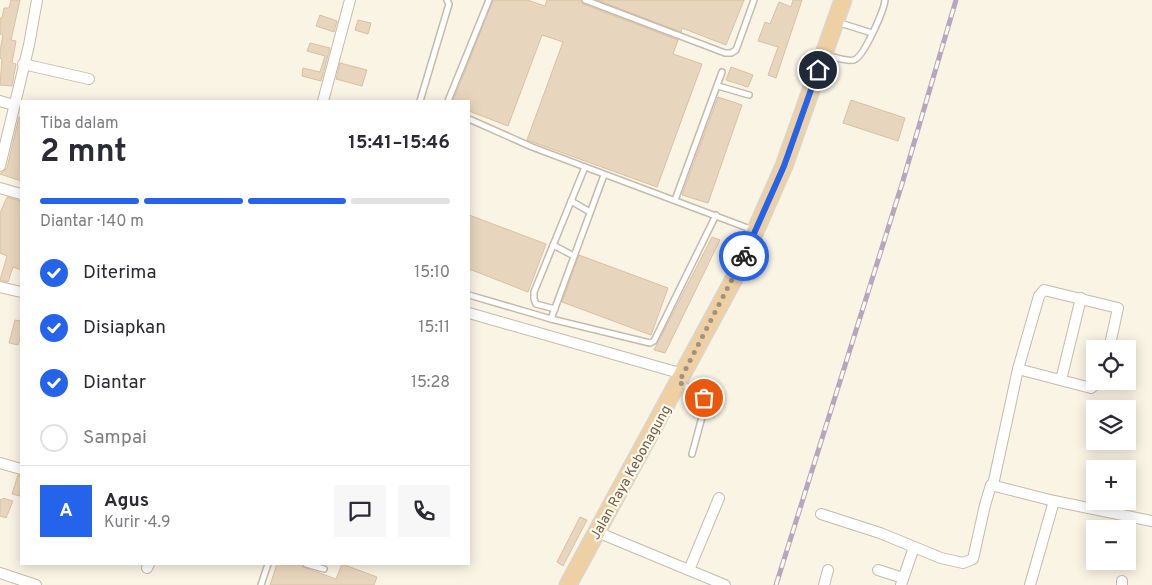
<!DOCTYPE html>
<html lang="id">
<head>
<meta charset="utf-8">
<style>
  body { margin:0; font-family:Overpass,sans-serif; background:#f7f7f7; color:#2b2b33; height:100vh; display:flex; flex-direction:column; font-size:19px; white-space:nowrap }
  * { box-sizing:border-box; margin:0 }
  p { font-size:16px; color:#7c7c81 }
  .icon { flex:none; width:28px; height:28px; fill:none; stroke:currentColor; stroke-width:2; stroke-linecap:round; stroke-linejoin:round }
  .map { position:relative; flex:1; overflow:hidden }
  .details { position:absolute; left:20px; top:100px; width:450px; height:465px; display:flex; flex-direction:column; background:#fff; border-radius:0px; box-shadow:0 2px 12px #0003 }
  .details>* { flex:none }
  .fabs { position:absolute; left:1086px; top:340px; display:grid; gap:10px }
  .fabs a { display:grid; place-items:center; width:50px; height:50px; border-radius:0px; background:#fff; box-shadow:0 2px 12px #0003; font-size:25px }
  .pin { position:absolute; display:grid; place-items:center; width:42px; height:42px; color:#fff; margin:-21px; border:2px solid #fff; border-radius:50%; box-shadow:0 1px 5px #0007 }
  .courier { position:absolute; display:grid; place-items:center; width:50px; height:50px; margin:-25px; border:4px solid #2563eb; border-radius:50%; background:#fff; color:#222; box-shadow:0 1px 6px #0007 }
  .head em { font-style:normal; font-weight:700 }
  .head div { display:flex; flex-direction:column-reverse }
  .head { display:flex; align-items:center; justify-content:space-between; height:85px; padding:0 20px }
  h1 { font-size:32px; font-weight:700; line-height:38px }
  .bar { display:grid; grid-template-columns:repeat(4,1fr); gap:8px 5px; align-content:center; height:60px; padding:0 20px }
  .bar i { height:6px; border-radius:4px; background:#e1e1e2 }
  .bar .current { background:#2563eb }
  .bar p { grid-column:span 4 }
  .line { display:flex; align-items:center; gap:12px; padding:0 20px; border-top:1px solid #e1e1e2 }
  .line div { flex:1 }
  .round { display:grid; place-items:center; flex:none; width:52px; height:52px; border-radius:0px; background:#f7f7f7 }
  ol { padding:0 20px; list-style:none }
  li { display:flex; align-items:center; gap:15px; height:55px }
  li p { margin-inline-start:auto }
  li .icon { padding:5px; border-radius:50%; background:#2563eb; color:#fff; stroke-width:4 }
  li:last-child { color:#7c7c81 }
  li i { width:28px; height:28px; border:2px solid #e1e1e2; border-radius:50% }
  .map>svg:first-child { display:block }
  .building { fill:#e8d5bd; stroke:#dbc0a2 }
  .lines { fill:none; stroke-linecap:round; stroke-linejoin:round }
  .service-casing { stroke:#c6bbaa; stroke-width:8 }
  .minor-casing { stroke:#c6bbaa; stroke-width:12 }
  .trunk-casing { stroke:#d9d5d1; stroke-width:19 }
  .service { stroke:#fff; stroke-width:5 }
  .minor { stroke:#fff; stroke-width:10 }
  .trunk { stroke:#eed0a3; stroke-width:16 }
  .rail-casing { stroke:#b8a5c0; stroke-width:5 }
  .rail { stroke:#fcf8ea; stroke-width:3; stroke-dasharray:9; stroke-linecap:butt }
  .done { stroke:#9f9282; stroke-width:5; stroke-dasharray:0 9 }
  .route { stroke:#2563eb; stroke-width:6 }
  .labels { text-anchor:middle; stroke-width:4.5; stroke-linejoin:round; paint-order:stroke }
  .street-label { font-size:14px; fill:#6e5e4d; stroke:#fcf8ea }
</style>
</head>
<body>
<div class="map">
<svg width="1152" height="585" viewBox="0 0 1152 585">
  <rect width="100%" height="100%" fill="#f9f4e4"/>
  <g class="building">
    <polygon points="11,0 20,0 11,40 16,41 12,63 16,64 12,86 0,85 2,59 0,58 0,51 3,35 0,34 0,18 2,18 4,8 9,8"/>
    <polygon points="493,0 527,0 545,6 547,0 581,0 583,4 678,40 673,54 702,64 657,187 527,140 563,42 542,35 508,126 469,111 469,101 453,101"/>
    <polygon points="597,0 744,0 726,45 682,28 681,32"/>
    <polygon points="793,0 802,0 776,78 768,75 778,47 758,41 765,22 770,24 779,2 791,7"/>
    <polygon points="320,15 337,21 334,32 316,26"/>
    <polygon points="358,20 371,23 368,34 355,30"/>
    <polygon points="310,43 330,48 321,81 302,76 303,68 320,72 325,56 307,51"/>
    <polygon points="340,63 367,70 362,86 336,79"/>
    <polygon points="731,67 753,75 748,87 726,80"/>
    <polygon points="718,97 742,105 708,203 682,195"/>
    <polygon points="851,100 905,118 898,141 843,123"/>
    <polygon points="19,117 21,117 21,181 0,174 7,168"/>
    <polygon points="7,197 21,201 21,270 13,267 8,282 0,280 7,256 0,253 0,213"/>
    <polygon points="469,215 546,244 528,292 469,269"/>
    <polygon points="712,237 720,240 665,353 654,350"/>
    <polygon points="579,255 668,288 651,335 562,302"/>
    <polygon points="15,320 21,321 21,339 20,339 18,345 9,343"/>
    <polygon points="18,475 21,476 20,496 12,494"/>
    <polygon points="3,498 13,501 6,518 0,516 0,499 2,500"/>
    <polygon points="580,517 587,520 563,566 557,562"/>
    <polygon points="277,564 295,564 336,579 342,564 377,577 374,585 270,585"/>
  </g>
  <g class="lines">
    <g class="service-casing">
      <g id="service">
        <polyline points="585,0 725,53 731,53 736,50 754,0"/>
        <polyline points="837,22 872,33"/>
        <path d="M826,55C834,57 847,62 854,60C864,57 884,10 885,0"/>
        <polyline points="718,86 749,95"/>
        <polyline points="420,101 449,4 447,0"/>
        <polyline points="448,101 489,0"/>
        <polyline points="469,119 532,147 753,230"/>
        <polyline points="675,200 722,72"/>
        <polyline points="571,201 590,212"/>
        <polyline points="553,245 574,256"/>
        <polyline points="469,295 551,319 650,343 654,341 716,215"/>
        <polyline points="555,309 536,304 534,299 534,292 585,167"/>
        <polyline points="551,319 604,175"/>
        <polyline points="680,382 702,397 706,402 692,454"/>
        <polyline points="306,564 324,569"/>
        <polyline points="261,585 268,564"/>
      </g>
    </g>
    <g class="minor-casing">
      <g id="minor">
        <polyline points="23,64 89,79"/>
        <polyline points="0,101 14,105"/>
        <polyline points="323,101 350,0"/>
        <polyline points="0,166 29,45 37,0"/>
        <polyline points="0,188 21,194"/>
        <polyline points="0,287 21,292"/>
        <polyline points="469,313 683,374"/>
        <polyline points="1018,369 1091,388 1100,381"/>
        <polyline points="1061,380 1081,298"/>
        <polyline points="0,463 21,469"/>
        <polyline points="993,485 1018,369 1039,296 1044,290 1118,308 1109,349"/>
        <polyline points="821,514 880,533 941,558 963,563 973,559 985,505 991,485 1054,501 1152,521"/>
        <polyline points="597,532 725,585"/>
        <polyline points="147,568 149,564"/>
        <polyline points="689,570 719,498"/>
        <polyline points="878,570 903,578"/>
        <polyline points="0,573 36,585"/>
        <polyline points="824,585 828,570"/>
        <polyline points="901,585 914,547"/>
        <polyline points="1030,585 1054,501"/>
        <polyline points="1122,585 1122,581"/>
      </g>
    </g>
    <g class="trunk-casing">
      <polyline id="trunk" points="568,585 735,277 784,166 843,0"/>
    </g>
    <use href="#service" class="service"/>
    <use href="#minor" class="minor"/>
    <use href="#trunk" class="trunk"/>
    <g class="rail-casing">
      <polyline id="rail" points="776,585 902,184 956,0"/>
    </g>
    <use href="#rail" class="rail"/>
  </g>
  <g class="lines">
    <polyline class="done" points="704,398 679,382 744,256"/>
    <polyline class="route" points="744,256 784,166 818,70"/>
  </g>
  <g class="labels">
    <g class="street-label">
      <text transform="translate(630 472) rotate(-61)" y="5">Jalan Raya Kebonagung</text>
    </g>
  </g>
</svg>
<div class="fabs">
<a><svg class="icon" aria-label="locate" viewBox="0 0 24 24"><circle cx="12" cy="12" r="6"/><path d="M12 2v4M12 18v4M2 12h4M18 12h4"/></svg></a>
<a><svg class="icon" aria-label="layers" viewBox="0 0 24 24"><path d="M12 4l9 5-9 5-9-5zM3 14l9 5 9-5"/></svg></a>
<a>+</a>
<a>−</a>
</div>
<div class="pin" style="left:704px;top:398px;background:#ea580c"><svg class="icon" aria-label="bag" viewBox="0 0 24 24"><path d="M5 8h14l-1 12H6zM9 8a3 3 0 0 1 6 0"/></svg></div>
<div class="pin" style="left:818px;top:70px;background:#1f2937"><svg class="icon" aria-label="home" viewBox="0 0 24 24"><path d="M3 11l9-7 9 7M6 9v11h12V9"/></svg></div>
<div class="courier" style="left:744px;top:256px"><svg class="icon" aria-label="bike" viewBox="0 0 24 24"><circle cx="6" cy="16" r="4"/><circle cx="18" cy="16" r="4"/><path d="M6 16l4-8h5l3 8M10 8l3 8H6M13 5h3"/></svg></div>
<section class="details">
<div class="head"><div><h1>2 mnt</h1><p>Tiba dalam</p></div><em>15:41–15:46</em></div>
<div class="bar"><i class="current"></i><i class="current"></i><i class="current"></i><i></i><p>Diantar · 140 m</p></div>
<ol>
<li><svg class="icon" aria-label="check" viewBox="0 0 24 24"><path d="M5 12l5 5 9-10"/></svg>Diterima<p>15:10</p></li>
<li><svg class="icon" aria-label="check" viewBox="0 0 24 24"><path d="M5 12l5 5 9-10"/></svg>Disiapkan<p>15:11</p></li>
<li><svg class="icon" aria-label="check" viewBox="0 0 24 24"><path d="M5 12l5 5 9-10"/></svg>Diantar<p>15:28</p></li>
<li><i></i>Sampai</li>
</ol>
<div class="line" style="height:90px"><b class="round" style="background:#2563eb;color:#fff">A</b><div><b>Agus</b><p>Kurir · 4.9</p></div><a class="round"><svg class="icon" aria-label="chat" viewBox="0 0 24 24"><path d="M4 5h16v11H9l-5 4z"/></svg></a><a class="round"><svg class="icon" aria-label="phone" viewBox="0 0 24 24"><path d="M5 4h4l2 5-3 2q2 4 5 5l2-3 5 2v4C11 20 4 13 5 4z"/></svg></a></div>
</section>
</div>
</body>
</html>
